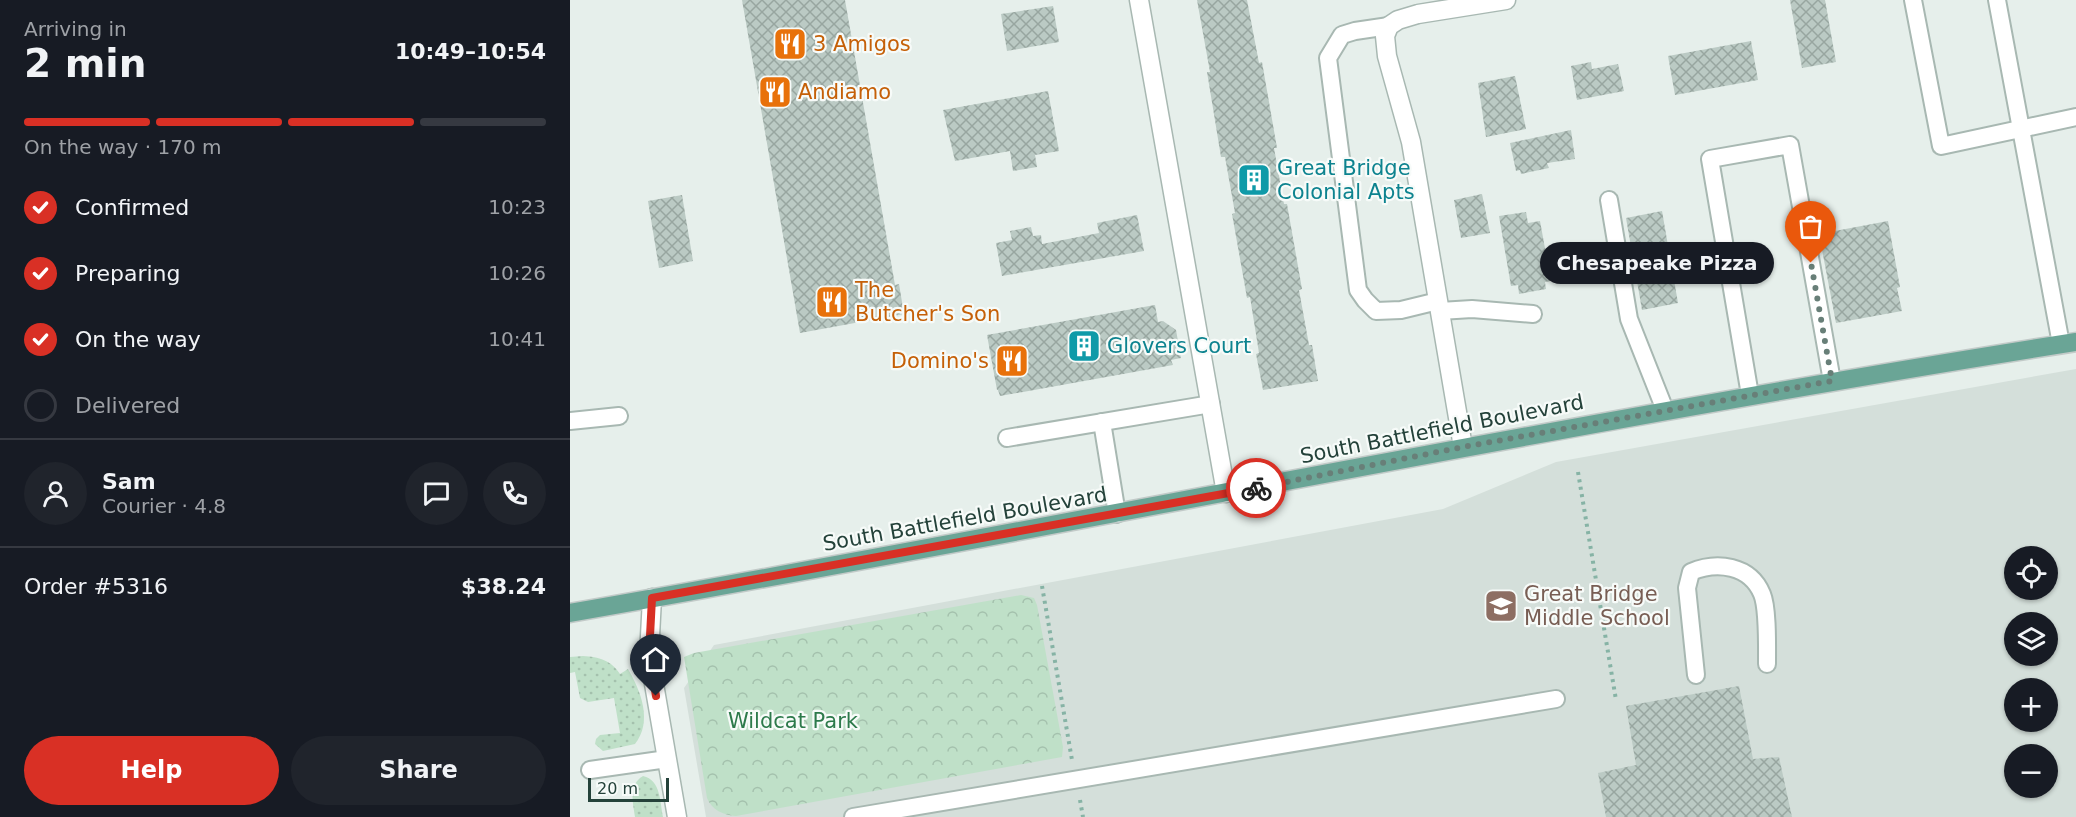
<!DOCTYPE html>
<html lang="en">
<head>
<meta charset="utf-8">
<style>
  body { margin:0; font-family:"DejaVu Sans",sans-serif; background:#20242c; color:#f1f3f6; height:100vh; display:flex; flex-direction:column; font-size:22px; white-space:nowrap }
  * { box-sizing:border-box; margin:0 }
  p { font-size:20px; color:#9ea1a6 }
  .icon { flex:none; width:33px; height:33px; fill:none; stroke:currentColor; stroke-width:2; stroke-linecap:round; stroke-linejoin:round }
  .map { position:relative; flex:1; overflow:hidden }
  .details { display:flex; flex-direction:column; background:#171b24; width:570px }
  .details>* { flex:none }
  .buttons { position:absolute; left:1434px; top:546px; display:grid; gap:12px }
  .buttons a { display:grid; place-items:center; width:54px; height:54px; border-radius:50%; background:#171b24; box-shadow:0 2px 4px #0004; font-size:30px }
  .scale { position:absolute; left:18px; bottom:15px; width:81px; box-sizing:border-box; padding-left:6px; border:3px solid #24423a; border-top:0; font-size:16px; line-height:21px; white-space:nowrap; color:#24423a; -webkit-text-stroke:4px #f7fbf9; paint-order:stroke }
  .pin { position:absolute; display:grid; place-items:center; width:51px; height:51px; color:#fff; margin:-62px -26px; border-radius:50% 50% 50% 0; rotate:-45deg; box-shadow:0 0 6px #0007 }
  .pin .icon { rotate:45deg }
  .courier { position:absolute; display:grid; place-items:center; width:60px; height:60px; margin:-30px; border:4px solid #d93025; border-radius:50%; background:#fff; color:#222; box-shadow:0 2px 8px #0007 }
  .bubble { position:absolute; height:42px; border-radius:21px; background:#171b24; box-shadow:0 2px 4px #0004; font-size:20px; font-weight:700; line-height:42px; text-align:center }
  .headline em { font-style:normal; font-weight:700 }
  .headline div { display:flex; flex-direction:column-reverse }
  .headline { display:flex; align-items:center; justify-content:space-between; height:102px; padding:0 24px }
  h1 { font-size:39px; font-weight:700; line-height:45px }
  .bar { display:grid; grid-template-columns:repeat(4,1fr); gap:9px 6px; align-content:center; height:72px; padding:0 24px }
  .bar i { height:8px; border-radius:4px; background:#363941 }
  .bar .selected { background:#d93025 }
  .bar p { grid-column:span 4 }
  .line { display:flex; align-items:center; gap:15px; padding:0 24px; border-top:2px solid #363941 }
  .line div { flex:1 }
  .round { display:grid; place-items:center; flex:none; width:63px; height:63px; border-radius:32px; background:#20242c }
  ol { padding:0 24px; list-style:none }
  li { display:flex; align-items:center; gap:18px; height:66px }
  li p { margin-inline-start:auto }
  li .icon { padding:6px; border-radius:50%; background:#d93025; color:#fff; stroke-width:4 }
  li:last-child { color:#9ea1a6 }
  li i { width:33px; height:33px; border:3px solid #363941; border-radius:50% }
  .action { display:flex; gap:12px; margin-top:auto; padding:12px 24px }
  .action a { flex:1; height:69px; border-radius:36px; background:#d93025; color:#fff; font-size:24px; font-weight:700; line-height:69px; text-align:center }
  .action a+a { background:#20242c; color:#f1f3f6 }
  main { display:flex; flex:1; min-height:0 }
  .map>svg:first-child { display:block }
  .built { fill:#d4dfda; fill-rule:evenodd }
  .grass { fill:url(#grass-dots) }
  .park { fill:url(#park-crowns) }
  .building { fill:url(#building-cross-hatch) }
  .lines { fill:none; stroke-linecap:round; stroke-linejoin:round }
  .lane-casing { stroke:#a8b8b2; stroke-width:20 }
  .street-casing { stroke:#a8b8b2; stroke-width:21 }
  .primary-casing { stroke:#c2cac8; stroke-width:21 }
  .path { stroke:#86b3a5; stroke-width:4; stroke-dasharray:3 4.5; stroke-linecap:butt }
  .lane { stroke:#fff; stroke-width:16 }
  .street { stroke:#fff; stroke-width:18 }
  .primary { stroke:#6aa596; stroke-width:18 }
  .done { stroke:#687f78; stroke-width:6; stroke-dasharray:0 10.8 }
  .route { stroke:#d93025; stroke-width:8 }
  .labels { text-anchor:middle; stroke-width:4.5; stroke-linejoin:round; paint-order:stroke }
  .food-label { font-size:21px; fill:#c56008; stroke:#f7fbf9; text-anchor:start }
  .culture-label { font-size:21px; fill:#0d838f; stroke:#f7fbf9; text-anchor:start }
  .street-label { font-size:21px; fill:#24423a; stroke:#f7fbf9 }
  .education-label { font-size:21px; fill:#785e54; stroke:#f7fbf9; text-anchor:start }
  .park-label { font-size:21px; fill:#2d7a4b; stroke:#f7fbf9 }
</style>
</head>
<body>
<main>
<section class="details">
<div class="headline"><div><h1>2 min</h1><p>Arriving in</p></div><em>10:49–10:54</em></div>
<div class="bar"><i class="selected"></i><i class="selected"></i><i class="selected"></i><i></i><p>On the way · 170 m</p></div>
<ol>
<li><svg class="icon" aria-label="check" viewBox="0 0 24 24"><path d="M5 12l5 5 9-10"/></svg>Confirmed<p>10:23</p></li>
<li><svg class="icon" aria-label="check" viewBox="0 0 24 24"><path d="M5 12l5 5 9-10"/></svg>Preparing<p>10:26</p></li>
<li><svg class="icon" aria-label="check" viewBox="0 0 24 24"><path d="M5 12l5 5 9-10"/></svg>On the way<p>10:41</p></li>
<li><i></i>Delivered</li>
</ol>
<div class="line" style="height:108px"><a class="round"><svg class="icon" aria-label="person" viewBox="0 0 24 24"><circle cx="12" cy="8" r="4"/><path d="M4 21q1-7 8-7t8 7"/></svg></a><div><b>Sam</b><p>Courier · 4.8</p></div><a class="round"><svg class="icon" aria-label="chat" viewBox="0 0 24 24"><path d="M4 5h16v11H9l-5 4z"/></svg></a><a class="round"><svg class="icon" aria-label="phone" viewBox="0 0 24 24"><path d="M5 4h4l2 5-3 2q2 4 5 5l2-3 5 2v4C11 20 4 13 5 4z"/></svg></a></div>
<div class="line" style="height:78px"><div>Order #5316</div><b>$38.24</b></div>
<div class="action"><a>Help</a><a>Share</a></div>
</section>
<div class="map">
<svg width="1506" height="817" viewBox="0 0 1506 817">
  <defs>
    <pattern id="grass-dots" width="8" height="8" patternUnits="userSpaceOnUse" patternTransform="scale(1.5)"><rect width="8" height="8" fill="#bfe0c8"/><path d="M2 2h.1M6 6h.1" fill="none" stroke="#a4c1ad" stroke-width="1.8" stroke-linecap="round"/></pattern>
    <pattern id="park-crowns" width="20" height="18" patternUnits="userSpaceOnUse" patternTransform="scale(1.5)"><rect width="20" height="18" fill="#bfe0c8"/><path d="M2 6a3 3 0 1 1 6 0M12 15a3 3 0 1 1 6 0" fill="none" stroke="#a4c1ad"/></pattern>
    <pattern id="building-cross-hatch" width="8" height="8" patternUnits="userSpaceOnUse" patternTransform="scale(1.5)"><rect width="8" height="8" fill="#bbcac4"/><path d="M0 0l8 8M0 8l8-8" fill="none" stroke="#98a6a0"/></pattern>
  </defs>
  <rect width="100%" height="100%" fill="#e6efeb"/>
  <path class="built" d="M1506,369V817H136L114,688L144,645L873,509L986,462ZM1444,556H1478V590H1444ZM1444,622H1478V656H1444ZM1444,688H1478V722H1444ZM1444,754H1478V788H1444Z"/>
  <g class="grass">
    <path d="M13,656C29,657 41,660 50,674L58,669C71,691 83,722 65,744L33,751L25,744L26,739L30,735L50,733L44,698L18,702L10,698L5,672L0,673V657Z"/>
    <path d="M73,776C91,780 90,802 93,817H65C63,802 58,785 73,776Z"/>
  </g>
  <path class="park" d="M451,595L464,598L467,605L493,747L492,757L166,816C153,815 142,810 137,798L114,657L124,653Z"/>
  <g class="building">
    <polygon points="172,0 275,0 325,285 329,284 334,314 230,333"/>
    <polygon points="627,0 677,0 689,63 692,62 707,148 704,148 714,204 717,204 732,289 729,290 739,345 742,345 748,381 693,390 686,354 689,353 680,297 677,298 662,214 665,213 655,157 651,157 637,72 640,72"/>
    <polygon points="1220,0 1255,0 1266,62 1232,68"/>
    <polygon points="483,6 489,42 437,51 431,14"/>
    <polygon points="1181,41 1188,80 1105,95 1098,56"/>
    <polygon points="1021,62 1022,69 1048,64 1054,91 1007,100 1001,66"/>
    <polygon points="945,76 956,129 916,137 908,83"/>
    <polygon points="478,91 489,151 465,155 467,167 443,171 440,151 385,161 373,110"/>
    <polygon points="1001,130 1005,159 977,163 979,168 951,174 950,170 946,171 940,143"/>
    <polygon points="912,194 920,233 891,238 884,200"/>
    <polygon points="112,195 123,261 89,268 78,201"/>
    <polygon points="1092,211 1108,303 1072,310 1056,218"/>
    <polygon points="956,212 958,223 970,221 981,281 975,282 976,289 949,294 948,285 941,286 929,216"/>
    <polygon points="567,215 574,251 432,276 426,243 442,240 440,231 461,227 463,236 471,235 472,244 529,233 527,223"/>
    <polygon points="1318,221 1330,287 1327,288 1332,311 1266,323 1249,234"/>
    <polygon points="585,305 588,322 593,321 606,330 611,358 601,360 603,365 430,396 428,390 427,390 417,335"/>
    <polygon points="1169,686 1183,759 1209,757 1222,817 1036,817 1028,773 1066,765 1056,706"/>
  </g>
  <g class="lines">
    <g class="lane-casing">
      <g id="lane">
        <polyline points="1343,0 1371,146 1506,117"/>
        <polyline points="1427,0 1491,344"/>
        <polyline points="819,26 785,31 772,35 758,58 788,290 795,300 806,311 831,310 868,301"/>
        <polyline points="1039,200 1059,319 1095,410"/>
        <polyline points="870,311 902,309 963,314"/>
        <polyline points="1180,395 1140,159 1220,145 1262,381"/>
        <polyline points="0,421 49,416"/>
        <polyline points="532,422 547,514"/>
        <polyline points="437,438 641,404"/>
        <path d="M1126,675L1117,588L1121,572C1147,561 1180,565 1192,594C1198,608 1197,647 1197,664"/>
        <polyline points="20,770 97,759"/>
        <polyline points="283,817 986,699"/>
      </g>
    </g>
    <g class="street-casing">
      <g id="street">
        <polyline points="569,0 656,493"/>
        <polyline points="893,447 841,142 817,56 815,36 819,26 828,20 848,14 936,0"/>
        <polyline points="82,598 79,655 107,817"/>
      </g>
    </g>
    <g class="primary-casing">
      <path id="primary" d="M0,613C503,525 1002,421 1506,342"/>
    </g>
    <g class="path">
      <polyline points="1008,472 1046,700"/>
      <polyline points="472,586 502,760"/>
      <polyline points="510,800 513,817"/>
    </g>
    <use href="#lane" class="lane"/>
    <use href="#street" class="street"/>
    <use href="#primary" class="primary"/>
  </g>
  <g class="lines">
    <polyline class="done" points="686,488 893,447 1262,381 1241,263"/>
    <polyline class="route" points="86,696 79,655 82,598 686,488"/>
  </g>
  <defs>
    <g id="restaurant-square" transform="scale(1.725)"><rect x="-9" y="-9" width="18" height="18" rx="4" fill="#e8710a" stroke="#f7fbf9"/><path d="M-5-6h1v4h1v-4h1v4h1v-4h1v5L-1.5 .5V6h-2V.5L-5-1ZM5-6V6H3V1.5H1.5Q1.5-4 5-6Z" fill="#fff"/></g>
    <g id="building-square" transform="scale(1.725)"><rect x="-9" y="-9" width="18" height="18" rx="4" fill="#0f9aa8" stroke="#f7fbf9"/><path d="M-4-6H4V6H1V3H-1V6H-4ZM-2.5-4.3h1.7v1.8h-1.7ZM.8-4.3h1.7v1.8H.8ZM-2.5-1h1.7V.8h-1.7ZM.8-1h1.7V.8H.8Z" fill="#fff"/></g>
    <g id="school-square" transform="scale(1.725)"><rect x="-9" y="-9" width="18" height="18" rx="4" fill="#8d6e63" stroke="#f7fbf9"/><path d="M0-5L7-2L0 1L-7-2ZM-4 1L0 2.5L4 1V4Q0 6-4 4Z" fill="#fff"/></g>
  </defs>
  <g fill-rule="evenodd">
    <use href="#restaurant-square" x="220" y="44"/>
    <use href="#restaurant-square" x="205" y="92"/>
    <use href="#building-square" x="684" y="180"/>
    <use href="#restaurant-square" x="262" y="302"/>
    <use href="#building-square" x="514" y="346"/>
    <use href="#restaurant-square" x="442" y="361"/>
    <use href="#school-square" x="931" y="606"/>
  </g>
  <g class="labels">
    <g class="food-label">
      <text x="243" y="51">3 Amigos</text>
      <text x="228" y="99">Andiamo</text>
      <text x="285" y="297">The<tspan x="285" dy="24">Butcher's Son</tspan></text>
      <text x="419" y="368" text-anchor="end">Domino's</text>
    </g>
    <g class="culture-label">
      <text x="707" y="175">Great Bridge<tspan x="707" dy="24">Colonial Apts</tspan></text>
      <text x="537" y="353">Glovers Court</text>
    </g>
    <g class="street-label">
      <text transform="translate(872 429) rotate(-11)" y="7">South Battlefield Boulevard</text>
      <text transform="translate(395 519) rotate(-10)" y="7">South Battlefield Boulevard</text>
    </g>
    <g class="education-label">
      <text x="954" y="601">Great Bridge<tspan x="954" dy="24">Middle School</tspan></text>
    </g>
    <g class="park-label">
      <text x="223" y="728">Wildcat Park</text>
    </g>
  </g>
</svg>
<div class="buttons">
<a><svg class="icon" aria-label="locate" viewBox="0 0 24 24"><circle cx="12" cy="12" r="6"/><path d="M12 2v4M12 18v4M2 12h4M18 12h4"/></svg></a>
<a><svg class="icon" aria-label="layers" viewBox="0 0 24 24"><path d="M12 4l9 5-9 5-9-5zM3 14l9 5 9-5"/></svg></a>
<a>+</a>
<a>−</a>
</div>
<div class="scale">20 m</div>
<div class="pin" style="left:1241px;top:263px;background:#ea580c"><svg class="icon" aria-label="bag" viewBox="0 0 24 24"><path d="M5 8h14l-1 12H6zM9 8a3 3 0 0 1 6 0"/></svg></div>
<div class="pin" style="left:86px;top:696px;background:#1f2937"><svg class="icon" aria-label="home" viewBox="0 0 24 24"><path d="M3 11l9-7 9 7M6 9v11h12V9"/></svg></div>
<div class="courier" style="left:686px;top:488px"><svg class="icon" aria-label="bike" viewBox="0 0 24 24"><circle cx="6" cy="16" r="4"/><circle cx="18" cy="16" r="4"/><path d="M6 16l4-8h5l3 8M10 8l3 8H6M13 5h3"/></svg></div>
<div class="bubble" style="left:970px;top:242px;width:234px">Chesapeake Pizza</div>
</div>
</main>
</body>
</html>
